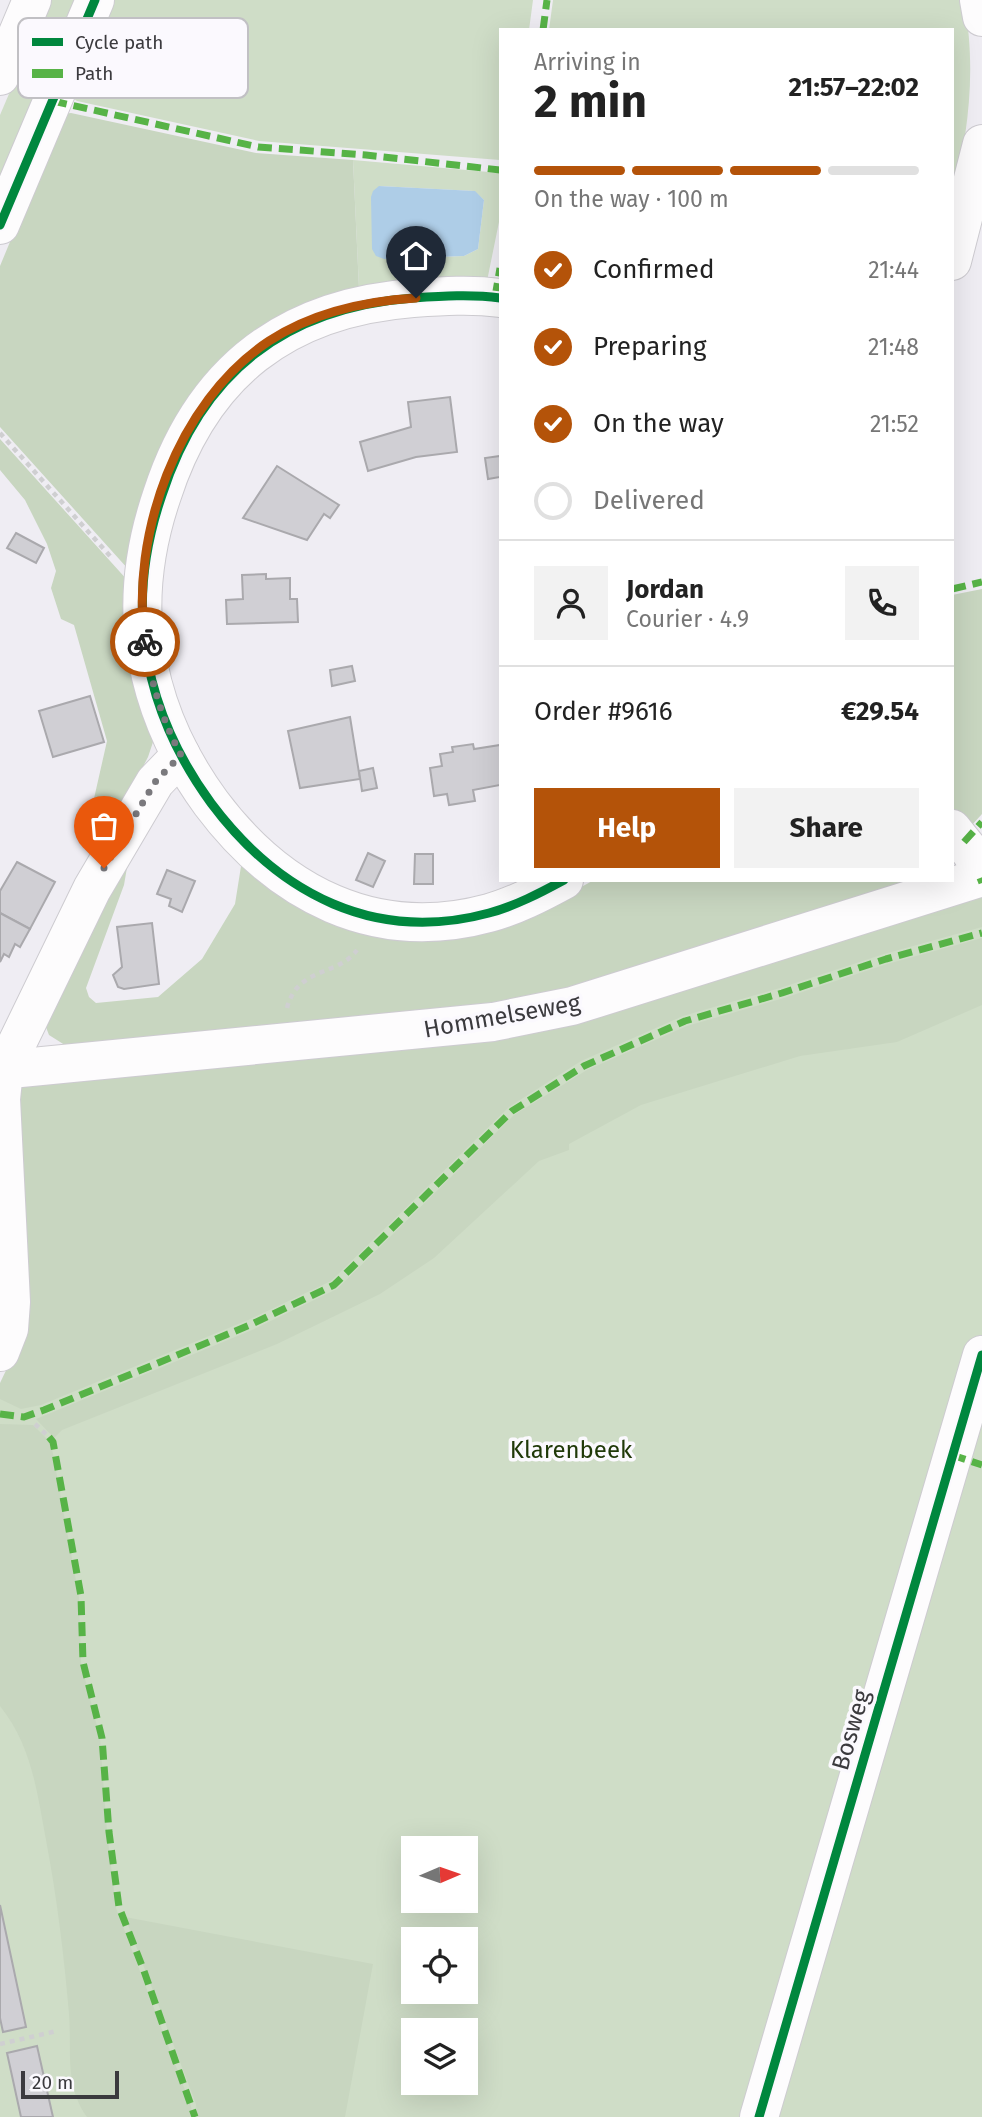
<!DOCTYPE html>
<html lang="en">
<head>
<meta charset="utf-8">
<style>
  body { margin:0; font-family:"Fira Sans",sans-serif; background:#f2f2f2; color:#222; height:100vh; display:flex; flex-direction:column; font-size:26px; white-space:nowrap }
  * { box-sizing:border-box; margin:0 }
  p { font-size:23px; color:#767676 }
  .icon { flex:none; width:38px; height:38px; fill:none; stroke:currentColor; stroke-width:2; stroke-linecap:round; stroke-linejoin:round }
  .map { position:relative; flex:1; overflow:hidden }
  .details { position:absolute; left:499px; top:28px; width:455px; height:854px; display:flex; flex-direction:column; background:#fff; border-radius:0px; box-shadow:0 7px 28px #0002 }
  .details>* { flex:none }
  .needle { width:46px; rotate:88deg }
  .fabs { position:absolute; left:401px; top:1836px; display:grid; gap:14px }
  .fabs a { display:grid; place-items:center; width:77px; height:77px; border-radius:0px; background:#fff; box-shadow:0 7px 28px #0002; font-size:35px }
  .scale { position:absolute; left:21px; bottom:18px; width:98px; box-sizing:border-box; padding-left:7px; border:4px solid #3b3a3e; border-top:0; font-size:19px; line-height:24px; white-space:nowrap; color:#3b3a3e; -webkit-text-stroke:5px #fbf9fe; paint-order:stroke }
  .pin { position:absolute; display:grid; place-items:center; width:60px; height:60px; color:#fff; margin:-72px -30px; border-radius:50% 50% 50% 0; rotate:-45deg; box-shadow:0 0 7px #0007 }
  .pin .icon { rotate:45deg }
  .courier { position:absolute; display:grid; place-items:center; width:70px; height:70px; margin:-35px; border:5px solid #b45309; border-radius:50%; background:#fff; color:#222; box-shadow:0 2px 9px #0007 }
  .headline em { font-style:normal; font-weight:700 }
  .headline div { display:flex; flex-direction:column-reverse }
  .headline { display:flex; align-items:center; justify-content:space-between; height:119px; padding:0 35px }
  h1 { font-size:46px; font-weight:700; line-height:52px }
  .bar { display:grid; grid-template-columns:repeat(4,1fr); gap:10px 7px; align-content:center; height:84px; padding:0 35px }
  .bar i { height:9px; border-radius:5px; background:#e0e0e0 }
  .bar .on { background:#b45309 }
  .bar p { grid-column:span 4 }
  .line { display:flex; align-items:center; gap:18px; padding:0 35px; border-top:2px solid #e0e0e0 }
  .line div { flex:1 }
  .round { display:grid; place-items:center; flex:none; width:74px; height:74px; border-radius:0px; background:#f2f2f2 }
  ol { padding:0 35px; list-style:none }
  li { display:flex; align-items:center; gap:21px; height:77px }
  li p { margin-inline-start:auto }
  li .icon { padding:7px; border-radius:50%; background:#b45309; color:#fff; stroke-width:4 }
  li:last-child { color:#767676 }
  li i { width:38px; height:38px; border:4px solid #e0e0e0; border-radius:50% }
  .cta { display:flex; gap:14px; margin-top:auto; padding:14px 35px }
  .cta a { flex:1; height:80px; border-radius:0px; background:#b45309; color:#fff; font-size:28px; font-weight:700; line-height:80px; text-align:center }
  .cta a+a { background:#f2f2f2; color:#222 }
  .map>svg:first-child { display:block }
  .green { fill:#cfddc7; fill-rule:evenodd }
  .forest { fill:#c8d6c0 }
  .water { fill:#aecde7 }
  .building { fill:#d0cfd4; stroke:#aaa9ad; stroke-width:2 }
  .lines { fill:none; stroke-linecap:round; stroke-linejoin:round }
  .minor-casing { stroke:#cdcbd0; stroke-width:40 }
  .path { stroke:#cfcfd1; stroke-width:4.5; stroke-dasharray:5 5; stroke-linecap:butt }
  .minor { stroke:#fdfcfd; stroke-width:38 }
  .quiet { stroke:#57b347; stroke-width:7; stroke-dasharray:14 7; stroke-linecap:butt }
  .cycleway-casing { stroke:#fbf9fe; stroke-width:13 }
  .cycleway { stroke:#00873e; stroke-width:9 }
  .done { stroke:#7a797d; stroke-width:7; stroke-dasharray:0 12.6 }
  .route { stroke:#b45309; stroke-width:9 }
  .labels { text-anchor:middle; stroke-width:7; stroke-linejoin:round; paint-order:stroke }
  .street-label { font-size:24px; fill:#3b3a3e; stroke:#fbf9fe }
  .park-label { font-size:24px; fill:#203909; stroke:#fbf9fe }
  .key { fill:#fbf9fe; stroke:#c1c0c4; stroke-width:2 }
  .key-label { font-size:19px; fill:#3b3a3e }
</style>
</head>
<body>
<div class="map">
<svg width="982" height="2117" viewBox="0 0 982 2117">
  <rect width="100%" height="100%" fill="#efedf3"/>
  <g class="green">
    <polygon points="49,0 79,0 0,188 0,115"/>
    <polygon points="112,0 533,0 529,30 500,30 500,160 259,141 77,101 71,97"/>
    <path d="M553,0H964C977,73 968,132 952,204V30H549Z"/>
    <path d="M353,160L500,173V217L487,281L359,288ZM379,186L474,191L484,200L478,249L464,256L384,259Z"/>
    <path d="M982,899V2117H0V1390L32,1319L21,1101ZM413,1848H466V1900H413ZM413,1939H466V1992H413ZM413,2030H466V2082H413Z"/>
  </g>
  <g class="forest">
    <polygon points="71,113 256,153 353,160 359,288 279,317 129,570 0,427 0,266 63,114"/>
    <polygon points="0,439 129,582 153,742 148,757 110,831 104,833 88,825 107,741 74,625 61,619 51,588 56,571 47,544 25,500 0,470"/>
    <polygon points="982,589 982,814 971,826 952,808 952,595"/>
    <polygon points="130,850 124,885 86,988 89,997 96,1003 158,997 202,959 235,904 242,860 280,894 534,913 594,880 932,880 572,991 490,1006 68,1047 49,1035 44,1022"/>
    <polygon points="982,892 982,927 884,954 780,988 683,1016 581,1061 509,1107 331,1281 248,1320 41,1405 21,1409 0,1399 0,1383 10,1362 19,1091 25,1085 284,1061"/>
    <polygon points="982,938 982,1005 897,1042 800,1056 641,1105 569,1144 569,1150 539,1161 434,1258 380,1294 277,1344 62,1430 54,1438 36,1419 252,1330 337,1289 514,1115 587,1070 687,1026 784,998 887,964"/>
    <path d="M0,1424L33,1425L51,1443L79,1597L81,1663L100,1738L107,1832L116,1908L191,2106L193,2117H87C64,2085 72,2051 69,2014C64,1955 57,1898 46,1840C37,1792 32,1746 0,1706Z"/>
    <polygon points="125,1917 373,1964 345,2117 197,2117 196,2104"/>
  </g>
  <polygon class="water" points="379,186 475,191 484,200 478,249 464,256 384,259 376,256 372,249 371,197 373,191"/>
  <g class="building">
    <polygon points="450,397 457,452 416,457 368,471 360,442 411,427 408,402"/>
    <polygon points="500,456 500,477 488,479 485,458"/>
    <polygon points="277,466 339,505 330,518 324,514 307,540 243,518"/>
    <polygon points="16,533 44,548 36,563 7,548"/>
    <polygon points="266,574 266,579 290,578 290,599 297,599 298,622 227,624 226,600 243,599 242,575"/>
    <polygon points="352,666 355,681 332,686 330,670"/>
    <polygon points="90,696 104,742 53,757 39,711"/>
    <polygon points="350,717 360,779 300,788 288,731"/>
    <polygon points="473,744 474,749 500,745 500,785 473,790 475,801 449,805 447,794 434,796 430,768 442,766 440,754 453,752 452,747"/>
    <polygon points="373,768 377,788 362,791 359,771"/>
    <polygon points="368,853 385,861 373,887 356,880"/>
    <polygon points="415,854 433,854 433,884 414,884"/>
    <polygon points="17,862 55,882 30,929 0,913 0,891"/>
    <polygon points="167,870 195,881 182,912 169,906 171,899 157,894"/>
    <polygon points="0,913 30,929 20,947 15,944 9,957 4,954 0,962"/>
    <polygon points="152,923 159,984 124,989 118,987 113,975 122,967 117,927"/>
    <polygon points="0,1905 26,2027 3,2032 0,2018"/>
    <polygon points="37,2046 53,2117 21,2117 7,2053"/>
  </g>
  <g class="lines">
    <g class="minor-casing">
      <g id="minor">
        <polyline points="979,0 982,17"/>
        <polyline points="0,76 32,0"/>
        <polyline points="0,225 95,0"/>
        <polyline points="952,261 982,144"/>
        <path d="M500,298C472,294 442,296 413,298C285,308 202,372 162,495C148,536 140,582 143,626C148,691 173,751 211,803C279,894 375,944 489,913C515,906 540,893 564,880"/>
        <polyline points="952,829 973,855 980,878"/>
        <polyline points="0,1070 493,1022 572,1006 982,877"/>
        <polyline points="0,1352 9,1329 11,1302 1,1099 4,1070 92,889 155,782 181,755"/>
        <polyline points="759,2117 982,1355"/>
      </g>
    </g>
    <g class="path">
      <polyline points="0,433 110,556"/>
      <path d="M287,1008C298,966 337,977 357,950"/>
      <polyline points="35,1424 49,1437"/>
      <polyline points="0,2044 57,2031"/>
    </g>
    <use href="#minor" class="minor"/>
    <g class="quiet">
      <polyline points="543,30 547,0"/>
      <polyline points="53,101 258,147 366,155 500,170"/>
      <polyline points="495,297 500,268"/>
      <polyline points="952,589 982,582"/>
      <polyline points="964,842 982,822"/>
      <polyline points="980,878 982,883"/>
      <polyline points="0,1414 24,1417 44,1410 250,1325 334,1285 512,1111 584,1066 685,1021 782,993 886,959 982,933"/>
      <polyline points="49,1437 53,1442 81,1596 83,1662 102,1738 109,1832 119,1907 144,1971 195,2117"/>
      <polyline points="952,1455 982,1465"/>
    </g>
    <g class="cycleway-casing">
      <g id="cycleway">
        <polyline points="0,225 95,0"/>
        <path d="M500,298C472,294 442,296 413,298C285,308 202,372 162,495C148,536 140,582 143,626C148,691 173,751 211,803C279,894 375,944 489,913C515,906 540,893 564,880"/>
        <polyline points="759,2117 982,1355"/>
      </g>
    </g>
    <use href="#cycleway" class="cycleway"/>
  </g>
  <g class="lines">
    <path class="done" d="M104,868L155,782L181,755C162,720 151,682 145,642"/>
    <path class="route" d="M145,642C130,536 177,402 269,341C312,313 365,301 416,298"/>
  </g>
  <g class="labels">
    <g class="street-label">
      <text transform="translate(502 1016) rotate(-10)" y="8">Hommelseweg</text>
      <text transform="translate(851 1730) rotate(-74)" y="8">Bosweg</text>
    </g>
    <g class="park-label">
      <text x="571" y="1458">Klarenbeek</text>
    </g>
  </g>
  <rect x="18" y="18" width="230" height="80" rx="10" class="key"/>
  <rect x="32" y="38" width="31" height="8" fill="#00873e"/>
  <rect x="32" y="69" width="31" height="9" fill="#57b347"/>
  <g class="key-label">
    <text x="75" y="49">Cycle path</text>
    <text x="75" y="80">Path</text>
  </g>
</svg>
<div class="fabs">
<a><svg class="needle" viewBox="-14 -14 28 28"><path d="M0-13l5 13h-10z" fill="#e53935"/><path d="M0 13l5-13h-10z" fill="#767676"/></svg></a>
<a><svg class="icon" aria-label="locate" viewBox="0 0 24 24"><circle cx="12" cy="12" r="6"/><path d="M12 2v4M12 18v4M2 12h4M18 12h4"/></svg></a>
<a><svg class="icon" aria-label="layers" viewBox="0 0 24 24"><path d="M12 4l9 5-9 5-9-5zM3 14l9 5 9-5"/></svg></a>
</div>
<div class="scale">20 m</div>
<div class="pin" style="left:104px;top:868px;background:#ea580c"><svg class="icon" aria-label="bag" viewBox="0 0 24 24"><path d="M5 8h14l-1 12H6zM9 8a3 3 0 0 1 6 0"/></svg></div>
<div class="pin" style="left:416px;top:298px;background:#1f2937"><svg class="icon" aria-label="home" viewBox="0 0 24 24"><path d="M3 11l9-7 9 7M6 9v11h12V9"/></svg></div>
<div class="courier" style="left:145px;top:642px"><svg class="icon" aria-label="bike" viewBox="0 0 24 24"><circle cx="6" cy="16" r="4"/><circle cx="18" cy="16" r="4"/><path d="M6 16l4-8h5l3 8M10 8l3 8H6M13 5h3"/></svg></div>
<section class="details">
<div class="headline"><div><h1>2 min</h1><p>Arriving in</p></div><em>21:57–22:02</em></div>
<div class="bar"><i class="on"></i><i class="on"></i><i class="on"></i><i></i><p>On the way · 100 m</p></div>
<ol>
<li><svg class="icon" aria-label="check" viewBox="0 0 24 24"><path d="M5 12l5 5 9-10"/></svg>Confirmed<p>21:44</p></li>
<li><svg class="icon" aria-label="check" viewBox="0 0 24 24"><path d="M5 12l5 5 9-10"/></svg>Preparing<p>21:48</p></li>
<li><svg class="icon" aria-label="check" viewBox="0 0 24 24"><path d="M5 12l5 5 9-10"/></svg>On the way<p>21:52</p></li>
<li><i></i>Delivered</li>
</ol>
<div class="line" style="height:126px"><a class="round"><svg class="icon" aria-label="person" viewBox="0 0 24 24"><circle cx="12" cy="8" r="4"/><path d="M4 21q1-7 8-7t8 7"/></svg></a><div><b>Jordan</b><p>Courier · 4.9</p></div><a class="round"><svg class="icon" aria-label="phone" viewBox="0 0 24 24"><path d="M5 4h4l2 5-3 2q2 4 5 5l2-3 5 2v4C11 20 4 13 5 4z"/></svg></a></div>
<div class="line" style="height:91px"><div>Order #9616</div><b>€29.54</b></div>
<div class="cta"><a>Help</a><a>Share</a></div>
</section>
</div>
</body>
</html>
